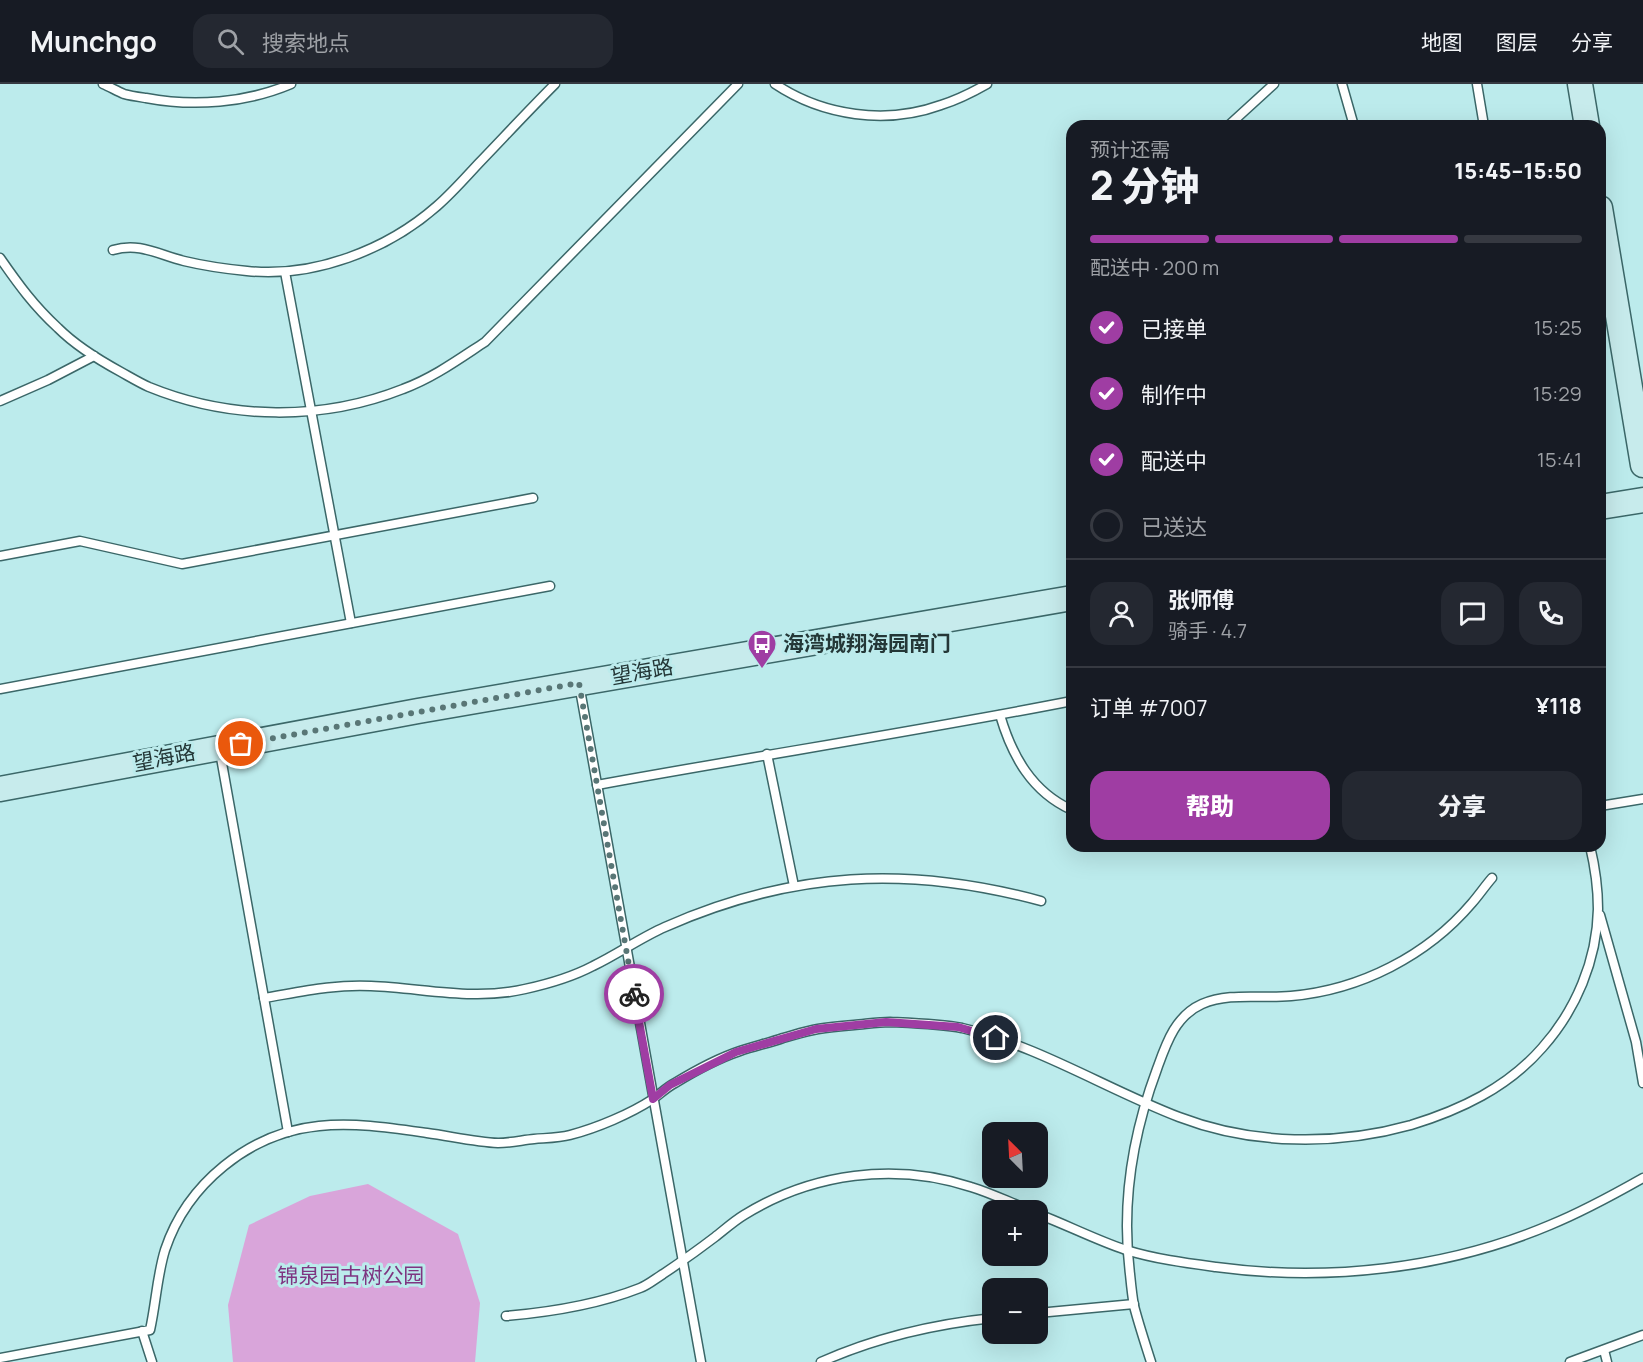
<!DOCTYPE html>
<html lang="zh">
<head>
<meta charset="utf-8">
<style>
  body { margin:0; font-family:Manrope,"Noto Sans SC",sans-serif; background:#242831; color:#f1f3f6; height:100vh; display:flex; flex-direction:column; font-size:22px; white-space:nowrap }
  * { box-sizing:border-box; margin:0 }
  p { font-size:20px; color:#9ea1a6 }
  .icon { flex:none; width:33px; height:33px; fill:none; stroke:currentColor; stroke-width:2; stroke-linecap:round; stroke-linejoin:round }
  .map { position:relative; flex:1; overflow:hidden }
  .details { position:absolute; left:1066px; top:36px; width:540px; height:732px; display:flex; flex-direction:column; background:#171b24; border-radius:18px; box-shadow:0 6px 24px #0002 }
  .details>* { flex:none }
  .needle { width:39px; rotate:336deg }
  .fabs { position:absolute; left:982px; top:1038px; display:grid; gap:12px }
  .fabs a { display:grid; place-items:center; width:66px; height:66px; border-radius:12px; background:#171b24; box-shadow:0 6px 24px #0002; font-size:30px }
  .pin { position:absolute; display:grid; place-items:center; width:51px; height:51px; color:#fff; margin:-26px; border:3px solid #fff; border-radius:50%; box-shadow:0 2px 6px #0007 }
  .courier { position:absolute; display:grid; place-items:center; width:60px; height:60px; margin:-30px; border:4px solid #9f3da3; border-radius:50%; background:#fff; color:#222; box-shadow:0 2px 8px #0007 }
  .head em { font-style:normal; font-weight:800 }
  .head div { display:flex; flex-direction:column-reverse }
  .head { display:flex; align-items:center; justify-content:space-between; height:102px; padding:0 24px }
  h1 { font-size:39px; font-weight:800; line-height:45px }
  .bar { display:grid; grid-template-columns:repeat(4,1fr); gap:9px 6px; align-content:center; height:72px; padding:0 24px }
  .bar i { height:8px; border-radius:4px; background:#363941 }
  .bar .selected { background:#9f3da3 }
  .bar p { grid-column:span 4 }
  .line { display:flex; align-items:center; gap:15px; padding:0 24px; border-top:2px solid #363941 }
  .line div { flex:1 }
  .round { display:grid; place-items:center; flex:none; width:63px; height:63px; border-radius:18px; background:#242831 }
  ol { padding:0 24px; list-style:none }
  li { display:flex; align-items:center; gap:18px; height:66px }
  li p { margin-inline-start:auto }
  li .icon { padding:6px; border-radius:50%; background:#9f3da3; color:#fff; stroke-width:4 }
  li:last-child { color:#9ea1a6 }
  li i { width:33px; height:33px; border:3px solid #363941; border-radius:50% }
  .button { display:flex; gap:12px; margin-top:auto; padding:12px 24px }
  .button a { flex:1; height:69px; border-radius:18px; background:#9f3da3; color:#fff; font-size:24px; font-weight:800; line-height:69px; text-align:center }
  .button a+a { background:#242831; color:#f1f3f6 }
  header { display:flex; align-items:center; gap:36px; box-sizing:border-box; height:84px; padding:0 30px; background:#171b24; border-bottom:2px solid #363941 }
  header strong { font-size:28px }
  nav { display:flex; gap:33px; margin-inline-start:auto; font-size:21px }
  .search { width:420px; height:54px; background:#242831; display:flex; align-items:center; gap:15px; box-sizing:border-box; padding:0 21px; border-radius:18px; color:#9ea1a6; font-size:22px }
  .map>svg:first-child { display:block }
  .green { fill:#d9a5da }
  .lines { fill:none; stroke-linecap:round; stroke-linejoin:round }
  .lane-casing { stroke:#3b6768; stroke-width:11 }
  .secondary-casing { stroke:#3b6768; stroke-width:27 }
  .lane { stroke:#fff; stroke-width:8 }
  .secondary { stroke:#c7ebec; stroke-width:24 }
  .done { stroke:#597676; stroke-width:6; stroke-dasharray:0 10.8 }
  .route { stroke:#9f3da3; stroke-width:8 }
  .labels { text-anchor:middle; stroke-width:6; stroke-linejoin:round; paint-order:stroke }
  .poi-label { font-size:21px; font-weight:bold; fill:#243737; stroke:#bcebec; text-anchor:start }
  .street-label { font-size:21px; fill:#243737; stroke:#bcebec }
  .park-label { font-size:21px; fill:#7e3581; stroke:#bcebec }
</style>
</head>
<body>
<header>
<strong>Munchgo</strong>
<div class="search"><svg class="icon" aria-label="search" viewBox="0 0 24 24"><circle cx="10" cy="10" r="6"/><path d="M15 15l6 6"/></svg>搜索地点</div>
<nav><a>地图</a><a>图层</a><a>分享</a></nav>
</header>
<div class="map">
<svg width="1643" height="1278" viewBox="0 0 1643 1278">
  <rect width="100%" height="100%" fill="#bcebec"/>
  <polygon class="green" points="368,1100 458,1150 480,1219 475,1278 233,1278 228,1221 249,1141 310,1112"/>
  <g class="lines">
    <g class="lane-casing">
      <g id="lane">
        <path d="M103,0C110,3 117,7 124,10C131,12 139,13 146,14C194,23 246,19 291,0"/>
        <path d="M775,0C823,32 886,41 941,21C957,16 973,8 987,0"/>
        <polyline points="1342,0 1354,42"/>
        <polyline points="1477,0 1484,42"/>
        <polyline points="1228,42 1274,0"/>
        <path d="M113,166C140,158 159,171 184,177C205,182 226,185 247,187C314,194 387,166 437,122C452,109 465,94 479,79C504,53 529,26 555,0"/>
        <path d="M0,174C18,200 34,222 58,244C76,262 99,276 121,288C130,293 140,299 149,303C230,336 322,337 403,305C433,294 459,275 485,258L738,0"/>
        <polyline points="285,188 351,539"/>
        <polyline points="0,317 48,296 94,272"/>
        <polyline points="0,472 80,457 182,480 533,414"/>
        <polyline points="579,600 701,1278"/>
        <polyline points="0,605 550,502"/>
        <path d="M1000,631C1012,672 1032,708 1072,726"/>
        <polyline points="220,668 288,1048"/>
        <polyline points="767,670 794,802"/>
        <path d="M597,701C755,672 914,648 1072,617"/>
        <polyline points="1600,722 1643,715"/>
        <polyline points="1600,831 1636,958 1643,999"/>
        <path d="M264,914C300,908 335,900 371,902C423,904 474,917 525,905C548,900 572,893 593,882C618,870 640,854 665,843C792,787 908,781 1041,817"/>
        <path d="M1038,1130C1067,1141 1096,1156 1126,1166C1155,1175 1186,1179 1216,1183C1327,1198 1446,1185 1550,1141C1582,1128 1613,1111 1643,1094"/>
        <polyline points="1038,1229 1134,1220"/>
        <path d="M506,1232C552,1228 597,1221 640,1204C648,1201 655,1195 663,1190C681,1178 698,1166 715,1153C724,1146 734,1137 744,1131C812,1089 895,1078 971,1103C991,1109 1011,1119 1030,1126"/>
        <polyline points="142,1247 152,1278"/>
        <polyline points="1604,1266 1607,1278"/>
        <path d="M0,1274L150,1246C156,1219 157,1192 165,1166C187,1100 249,1049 319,1042C354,1038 392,1044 427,1049C450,1052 475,1058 498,1059C510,1059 523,1056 534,1055C546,1054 559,1054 570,1051C597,1044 630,1030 653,1015C660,1010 667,1003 675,999C693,988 719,974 740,967C754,962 769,959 783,954C794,951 806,947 818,945C830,943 842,942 854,941C866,940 878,938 890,938C911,939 941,940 962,944C1039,962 1106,1005 1179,1033C1252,1061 1336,1062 1411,1041C1460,1026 1507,1004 1542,964C1576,926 1597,876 1598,825C1598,803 1595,783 1590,762"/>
        <path d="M821,1278C875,1254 935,1240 993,1234"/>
        <path d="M1151,1278C1145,1259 1139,1241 1134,1222C1132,1211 1131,1200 1130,1190C1121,1119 1132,1052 1157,985C1166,960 1175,932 1202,920C1230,908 1261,915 1291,912C1360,906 1427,872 1472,819C1479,811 1485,802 1492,794"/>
        <polyline points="1570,1278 1643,1251"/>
      </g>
    </g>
    <g class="secondary-casing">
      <g id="secondary">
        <polyline points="1580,0 1587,42"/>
        <polyline points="1600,124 1643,381"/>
        <polyline points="1600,423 1643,416"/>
        <polyline points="0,705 418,627 1072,514"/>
      </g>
    </g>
    <use href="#lane" class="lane"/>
    <use href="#secondary" class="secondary"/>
  </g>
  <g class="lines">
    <polyline class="done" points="241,660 579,599 634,910"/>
    <polyline class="route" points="634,910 653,1015 670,1001 736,968 816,945 886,938 958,943 996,954"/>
  </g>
  <defs>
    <g id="bus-pin" transform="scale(1.5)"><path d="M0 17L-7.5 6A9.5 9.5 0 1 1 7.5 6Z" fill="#9f3da3" stroke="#bcebec"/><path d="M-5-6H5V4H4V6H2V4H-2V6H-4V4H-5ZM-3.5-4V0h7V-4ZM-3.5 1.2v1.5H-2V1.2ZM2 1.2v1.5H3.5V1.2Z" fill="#fff"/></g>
  </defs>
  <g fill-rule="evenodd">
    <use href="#bus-pin" x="762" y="560"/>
  </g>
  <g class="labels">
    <g class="poi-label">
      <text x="783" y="567">海湾城翔海园南门</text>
    </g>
    <g class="street-label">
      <text transform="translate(642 588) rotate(-10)" y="7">望海路</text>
      <text transform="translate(164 674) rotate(-11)" y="7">望海路</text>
    </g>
    <g class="park-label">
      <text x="351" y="1199">锦泉园古树公园</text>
    </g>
  </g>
</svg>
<div class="fabs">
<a><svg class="needle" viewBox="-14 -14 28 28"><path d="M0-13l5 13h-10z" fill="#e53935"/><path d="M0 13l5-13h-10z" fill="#9ea1a6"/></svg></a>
<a>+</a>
<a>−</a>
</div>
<div class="pin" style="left:241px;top:660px;background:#ea580c"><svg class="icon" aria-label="bag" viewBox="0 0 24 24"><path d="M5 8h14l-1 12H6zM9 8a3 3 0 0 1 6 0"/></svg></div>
<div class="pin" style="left:996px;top:954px;background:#1f2937"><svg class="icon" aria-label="home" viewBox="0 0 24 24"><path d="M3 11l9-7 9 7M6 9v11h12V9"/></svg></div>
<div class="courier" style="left:634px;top:910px"><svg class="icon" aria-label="bike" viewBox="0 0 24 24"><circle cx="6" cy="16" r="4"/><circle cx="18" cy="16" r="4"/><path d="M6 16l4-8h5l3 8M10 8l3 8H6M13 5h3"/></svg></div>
<section class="details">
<div class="head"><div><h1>2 分钟</h1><p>预计还需</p></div><em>15:45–15:50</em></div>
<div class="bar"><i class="selected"></i><i class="selected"></i><i class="selected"></i><i></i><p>配送中 · 200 m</p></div>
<ol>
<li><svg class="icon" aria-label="check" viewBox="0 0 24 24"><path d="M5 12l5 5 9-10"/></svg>已接单<p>15:25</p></li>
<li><svg class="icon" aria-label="check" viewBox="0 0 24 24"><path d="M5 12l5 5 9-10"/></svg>制作中<p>15:29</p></li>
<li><svg class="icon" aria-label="check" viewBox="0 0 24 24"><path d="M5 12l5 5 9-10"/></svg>配送中<p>15:41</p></li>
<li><i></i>已送达</li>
</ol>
<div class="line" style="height:108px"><a class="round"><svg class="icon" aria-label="person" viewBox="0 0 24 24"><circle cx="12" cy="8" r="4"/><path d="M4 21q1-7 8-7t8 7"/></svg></a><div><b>张师傅</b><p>骑手 · 4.7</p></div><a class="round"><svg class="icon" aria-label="chat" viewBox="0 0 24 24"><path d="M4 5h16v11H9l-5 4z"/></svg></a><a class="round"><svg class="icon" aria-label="phone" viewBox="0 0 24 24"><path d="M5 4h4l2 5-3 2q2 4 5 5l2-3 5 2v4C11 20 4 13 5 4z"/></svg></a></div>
<div class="line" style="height:78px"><div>订单 #7007</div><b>¥118</b></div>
<div class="button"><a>帮助</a><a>分享</a></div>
</section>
</div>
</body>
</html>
